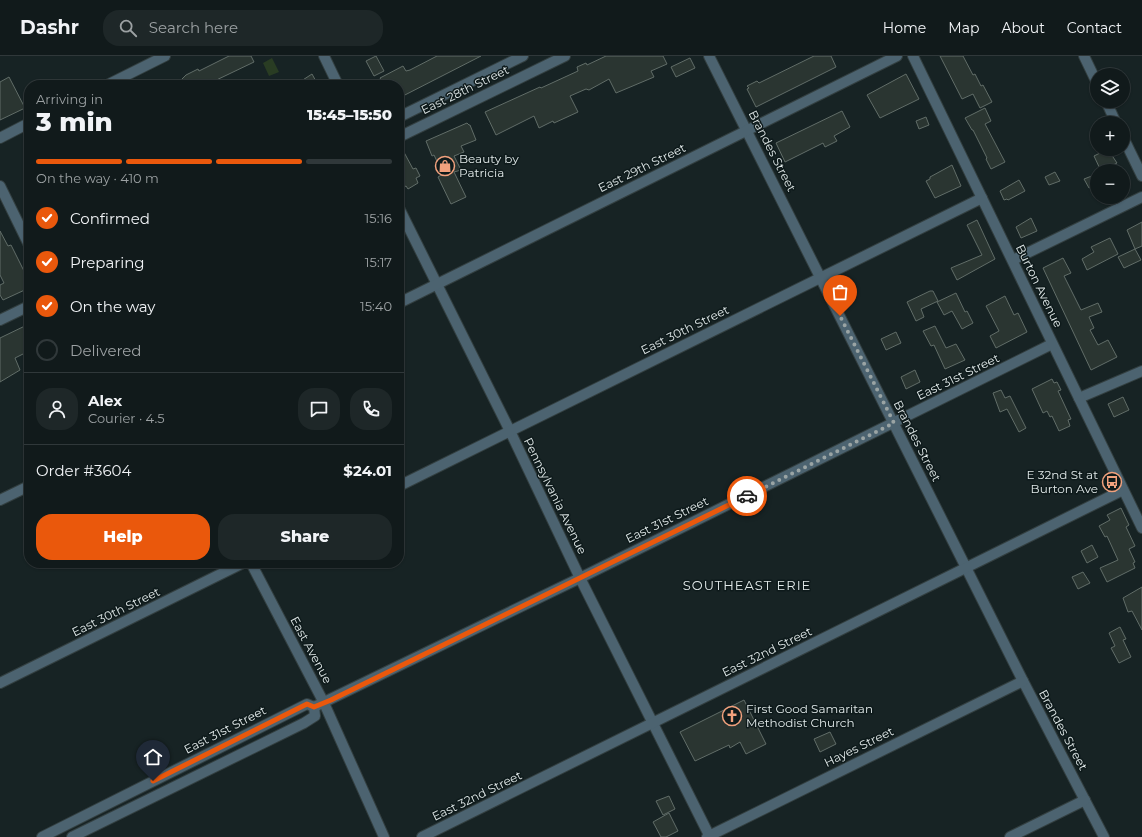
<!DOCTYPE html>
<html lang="en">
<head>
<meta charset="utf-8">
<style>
  body { margin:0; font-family:Montserrat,sans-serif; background:#1e2728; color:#f1f3f6; height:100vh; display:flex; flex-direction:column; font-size:15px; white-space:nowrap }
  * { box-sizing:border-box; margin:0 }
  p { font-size:13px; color:#9ca1a3 }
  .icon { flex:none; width:22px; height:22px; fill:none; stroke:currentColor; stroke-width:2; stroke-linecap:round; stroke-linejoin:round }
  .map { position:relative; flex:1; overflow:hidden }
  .details { position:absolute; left:24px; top:24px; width:380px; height:488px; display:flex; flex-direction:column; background:#111a1b; border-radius:16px; box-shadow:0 1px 3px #0004,0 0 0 1px #30383a }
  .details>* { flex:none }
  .controls { position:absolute; left:1090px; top:12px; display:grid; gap:8px }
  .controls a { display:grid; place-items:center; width:40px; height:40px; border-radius:50%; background:#111a1b; box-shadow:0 1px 3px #0004,0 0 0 1px #30383a; font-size:20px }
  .pin { position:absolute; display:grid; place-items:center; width:34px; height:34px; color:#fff; margin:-41px -17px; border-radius:50% 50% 50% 0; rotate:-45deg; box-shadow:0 0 4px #0007 }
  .pin .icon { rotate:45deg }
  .courier { position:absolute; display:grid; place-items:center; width:40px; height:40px; margin:-20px; border:3px solid #ea580c; border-radius:50%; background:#fff; color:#222; box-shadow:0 1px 5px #0007 }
  .headline em { font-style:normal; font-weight:800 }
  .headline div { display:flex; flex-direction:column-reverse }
  .headline { display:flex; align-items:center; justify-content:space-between; height:68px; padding:0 12px }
  h1 { font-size:26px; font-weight:800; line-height:30px }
  .bar { display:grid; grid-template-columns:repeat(4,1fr); gap:6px 4px; align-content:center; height:48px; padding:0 12px }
  .bar i { height:5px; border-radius:3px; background:#30383a }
  .bar .on { background:#ea580c }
  .bar p { grid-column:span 4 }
  .line { display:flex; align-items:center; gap:10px; padding:0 12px; border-top:1px solid #30383a }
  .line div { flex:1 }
  .round { display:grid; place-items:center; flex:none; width:42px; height:42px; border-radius:16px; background:#1e2728 }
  ol { padding:0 12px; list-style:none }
  li { display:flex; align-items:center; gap:12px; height:44px }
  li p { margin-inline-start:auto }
  li .icon { padding:4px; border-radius:50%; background:#ea580c; color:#fff; stroke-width:4 }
  li:last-child { color:#9ca1a3 }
  li i { width:22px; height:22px; border:2px solid #30383a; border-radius:50% }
  .action { display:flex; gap:8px; margin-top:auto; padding:8px 12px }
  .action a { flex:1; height:46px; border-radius:16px; background:#ea580c; color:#fff; font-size:16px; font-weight:800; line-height:46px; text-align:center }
  .action a+a { background:#1e2728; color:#f1f3f6 }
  header { display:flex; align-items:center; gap:24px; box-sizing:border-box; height:56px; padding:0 20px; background:#111a1b; border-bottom:1px solid #30383a }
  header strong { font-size:19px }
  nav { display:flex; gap:22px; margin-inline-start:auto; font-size:14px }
  .search { width:280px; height:36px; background:#1e2728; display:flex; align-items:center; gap:10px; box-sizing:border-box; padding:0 14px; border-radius:16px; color:#9ca1a3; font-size:15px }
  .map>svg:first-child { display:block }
  .green { fill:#293c23 }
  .building { fill:#2a3531; stroke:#616d68 }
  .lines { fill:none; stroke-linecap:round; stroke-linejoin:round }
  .minor-casing { stroke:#333f40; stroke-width:12 }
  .tertiary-casing { stroke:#333f40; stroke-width:12 }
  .minor { stroke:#4c6370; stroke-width:10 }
  .tertiary { stroke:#4c6370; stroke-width:10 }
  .done { stroke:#9aa4a4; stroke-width:4; stroke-dasharray:0 7.2 }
  .route { stroke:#ea580c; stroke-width:5 }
  .labels { text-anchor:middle; stroke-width:3; stroke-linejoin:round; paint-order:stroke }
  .street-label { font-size:12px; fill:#e1e9e9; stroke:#0e1a1b }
  .poi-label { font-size:12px; fill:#e1e9e9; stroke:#0e1a1b; text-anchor:start }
  .neighbourhood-label { font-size:13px; letter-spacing:1px; fill:#e1e9e9; stroke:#0e1a1b }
</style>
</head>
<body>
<header>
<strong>Dashr</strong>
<div class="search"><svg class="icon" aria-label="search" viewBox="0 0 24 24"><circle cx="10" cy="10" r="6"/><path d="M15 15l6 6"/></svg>Search here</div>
<nav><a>Home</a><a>Map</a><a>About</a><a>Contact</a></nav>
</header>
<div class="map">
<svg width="1142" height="781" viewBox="0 0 1142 781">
  <rect width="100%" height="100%" fill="#172324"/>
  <polygon class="green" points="272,2 279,16 269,20 263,7"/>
  <g class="building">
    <polygon points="229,0 251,0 254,6 206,29 185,29 182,23 186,19 198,13 199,15"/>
    <polygon points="376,0 384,15 374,20 366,5"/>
    <polygon points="437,0 481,0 399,42 399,29 384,29 380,22 403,10 406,15 410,14"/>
    <polygon points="606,0 663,0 667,8 651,15 654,21 616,37 609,23 589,34 586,33 570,40 578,56 554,67 553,65 539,72 534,60 496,79 485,56 540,31 541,32 578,15 577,11 586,7 587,9"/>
    <polygon points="814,0 831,0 836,11 756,51 747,33 749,32 747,30 757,25 759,27"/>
    <polygon points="940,0 963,0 973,19 975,18 981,30 983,29 992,46 980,52 973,38 962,43"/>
    <polygon points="690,2 695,12 676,21 671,11"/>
    <polygon points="312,18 318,29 295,29"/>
    <polygon points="906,18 919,43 880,62 867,39"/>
    <polygon points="9,21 25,52 0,64 0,26"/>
    <polygon points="985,52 991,65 985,68 1005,106 991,113 986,103 987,102 973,74 972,74 965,62"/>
    <polygon points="842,55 850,71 834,80 837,85 825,91 823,87 785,106 776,87"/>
    <polygon points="926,61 929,69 919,73 916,65"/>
    <polygon points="467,67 469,69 470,69 476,84 461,90 464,96 454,100 461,114 454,116 466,141 451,148 438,121 443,118 434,99 432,100 426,85"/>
    <polygon points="399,87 413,113 416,112 420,120 416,122 418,127 408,133 406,130 404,131 399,121"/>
    <polygon points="1106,94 1108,100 1111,98 1117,107 1113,109 1116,115 1101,115 1094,100"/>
    <polygon points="952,109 961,130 935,142 926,125 930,123 930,121"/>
    <polygon points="1055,116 1060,125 1049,129 1045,121"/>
    <polygon points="1097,118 1097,128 1089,132 1084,123"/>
    <polygon points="1019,124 1025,135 1008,144 1007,143 1004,144 1000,135"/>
    <polygon points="1031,162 1037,175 1021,182 1016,171"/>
    <polygon points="977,164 995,203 957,224 951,212 982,199 967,169"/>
    <polygon points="1142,166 1142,190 1135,193 1141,204 1124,212 1118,201 1135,193 1127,174"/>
    <polygon points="0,175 8,190 11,189 29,225 29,232 3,244 0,239 0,229 4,227 0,219"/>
    <polygon points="1110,182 1118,198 1087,214 1082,203 1094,196 1091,191"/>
    <polygon points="1063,202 1071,217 1064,220 1081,254 1098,247 1102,256 1089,261 1094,272 1090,274 1098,289 1108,284 1117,301 1091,314 1043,212"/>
    <polygon points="930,235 933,235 938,245 921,253 924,261 916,265 907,246"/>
    <polygon points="956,237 965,256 967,255 973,267 962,273 952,255 944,259 937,246"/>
    <polygon points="1005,240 1014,259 1018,257 1027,276 996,292 990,280 999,275 986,250"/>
    <polygon points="29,268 29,295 15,302 20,314 0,326 0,282"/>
    <polygon points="935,270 946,292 956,288 965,304 945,313 934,289 931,290 923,275"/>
    <polygon points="896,276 901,287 886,294 881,283"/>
    <polygon points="915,314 920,326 906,333 901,321"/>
    <polygon points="1052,323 1054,327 1057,326 1061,334 1058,335 1071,363 1068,364 1070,370 1059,375 1052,360 1050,361 1047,355 1043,357 1032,333"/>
    <polygon points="1001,334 1005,342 1010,340 1026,372 1019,376 1007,353 1000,356 993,337"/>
    <polygon points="1123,341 1129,354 1114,361 1108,348"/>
    <polygon points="1121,452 1129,469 1126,471 1135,490 1129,493 1135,506 1133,507 1135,512 1107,526 1100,512 1118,504 1107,480 1105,481 1099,470 1110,464 1107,459"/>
    <polygon points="1092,489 1098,501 1087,507 1081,495"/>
    <polygon points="1083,516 1090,527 1078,533 1072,521"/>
    <polygon points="1142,531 1142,574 1132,555 1128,556 1123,542"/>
    <polygon points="1120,571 1126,583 1123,584 1131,601 1119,607 1111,592 1115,590 1109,577"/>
    <polygon points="744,644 766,688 746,698 740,686 730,692 729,689 695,705 680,676"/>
    <polygon points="830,676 836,688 820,696 814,683"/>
    <polygon points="669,740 675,753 663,759 656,745"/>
    <polygon points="669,757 678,775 666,781 661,781 653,766"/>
  </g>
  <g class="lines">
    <g class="minor-casing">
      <g id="minor">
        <polyline points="324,0 338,29"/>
        <polyline points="709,0 1023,625 1104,781"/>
        <polyline points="1084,0 1097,27"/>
        <polyline points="107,29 165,0"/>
        <polyline points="1106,45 1116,67"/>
        <polyline points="1123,81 1142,120"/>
        <polyline points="0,82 29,67"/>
        <polyline points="399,152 510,375 580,522 710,781"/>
        <polyline points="1013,204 1142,141"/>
        <polyline points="399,247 897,0"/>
        <polyline points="1079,342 1142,315"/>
        <polyline points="399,430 982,142"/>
        <polyline points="0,444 29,430"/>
        <polyline points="0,627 243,507"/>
        <polyline points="314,651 580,522 1052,288"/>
        <polyline points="42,781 307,648 314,651 315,660 304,667 72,781"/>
        <polyline points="422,781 1123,434"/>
        <polyline points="707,781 1023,625"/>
        <polyline points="1010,781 1085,744"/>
      </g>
    </g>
    <g class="tertiary-casing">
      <g id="tertiary">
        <polyline points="913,0 1142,472"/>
        <polyline points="399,61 523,0"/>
        <polyline points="399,81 565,0"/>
        <polyline points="0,130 29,189"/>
        <polyline points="0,264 29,250"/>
        <polyline points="251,507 324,647 384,781"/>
      </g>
    </g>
    <use href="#minor" class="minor"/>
    <use href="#tertiary" class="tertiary"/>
  </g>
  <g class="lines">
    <polyline class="done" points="747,440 894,367 840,260"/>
    <polyline class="route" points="153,725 307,648 314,651 331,644 747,440"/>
  </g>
  <defs>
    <g id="shop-ring" transform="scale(1)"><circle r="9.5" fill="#0e1a1b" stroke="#f1a17d" stroke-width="1.5"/><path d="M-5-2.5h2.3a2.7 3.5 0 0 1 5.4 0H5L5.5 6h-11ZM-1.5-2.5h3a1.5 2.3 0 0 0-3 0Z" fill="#f1a17d"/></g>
    <g id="bus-ring" transform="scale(1)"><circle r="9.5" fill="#0e1a1b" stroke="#f1a17d" stroke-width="1.5"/><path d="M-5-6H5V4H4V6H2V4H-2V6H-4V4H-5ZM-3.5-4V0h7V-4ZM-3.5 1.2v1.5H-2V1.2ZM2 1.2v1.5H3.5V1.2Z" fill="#f1a17d"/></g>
    <g id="church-ring" transform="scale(1)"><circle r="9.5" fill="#0e1a1b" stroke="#f1a17d" stroke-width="1.5"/><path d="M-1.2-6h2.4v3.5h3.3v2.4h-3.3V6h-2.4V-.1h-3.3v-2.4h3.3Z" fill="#f1a17d"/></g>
  </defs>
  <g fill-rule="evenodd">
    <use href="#shop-ring" x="445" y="110"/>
    <use href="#bus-ring" x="1112" y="426"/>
    <use href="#church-ring" x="732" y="660"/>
  </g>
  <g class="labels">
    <g class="street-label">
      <text transform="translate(465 34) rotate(-26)" y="4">East 28th Street</text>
      <text transform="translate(772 95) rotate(63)" y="4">Brandes Street</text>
      <text transform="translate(642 112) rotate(-26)" y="4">East 29th Street</text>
      <text transform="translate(1039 230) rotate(64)" y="4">Burton Avenue</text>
      <text transform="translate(685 274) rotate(-26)" y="4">East 30th Street</text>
      <text transform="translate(958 321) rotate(-26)" y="4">East 31st Street</text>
      <text transform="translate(917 385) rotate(63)" y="4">Brandes Street</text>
      <text transform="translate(555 440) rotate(64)" y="4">Pennsylvania Avenue</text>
      <text transform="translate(667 464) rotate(-26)" y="4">East 31st Street</text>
      <text transform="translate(116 556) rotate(-26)" y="4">East 30th Street</text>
      <text transform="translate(311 594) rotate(62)" y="4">East Avenue</text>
      <text transform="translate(767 596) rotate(-26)" y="4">East 32nd Street</text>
      <text transform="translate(225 674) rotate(-27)" y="4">East 31st Street</text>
      <text transform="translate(1063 674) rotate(62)" y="4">Brandes Street</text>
      <text transform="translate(859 691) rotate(-26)" y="4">Hayes Street</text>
      <text transform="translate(477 740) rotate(-26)" y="4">East 32nd Street</text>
    </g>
    <g class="poi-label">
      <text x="459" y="107">Beauty by<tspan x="459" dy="14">Patricia</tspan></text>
      <text x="1098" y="423" text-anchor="end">E 32nd St at<tspan x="1098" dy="14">Burton Ave</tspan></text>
      <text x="746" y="657">First Good Samaritan<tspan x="746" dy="14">Methodist Church</tspan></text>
    </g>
    <g class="neighbourhood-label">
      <text x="747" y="534">SOUTHEAST ERIE</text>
    </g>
  </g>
</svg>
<div class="controls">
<a><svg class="icon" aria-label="layers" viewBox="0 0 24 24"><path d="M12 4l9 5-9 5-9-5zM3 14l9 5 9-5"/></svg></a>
<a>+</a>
<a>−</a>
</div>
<div class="pin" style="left:840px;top:260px;background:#ea580c"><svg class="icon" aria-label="bag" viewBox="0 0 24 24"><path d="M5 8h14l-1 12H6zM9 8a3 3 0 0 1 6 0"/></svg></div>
<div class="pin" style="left:153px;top:725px;background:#1f2937"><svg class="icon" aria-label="home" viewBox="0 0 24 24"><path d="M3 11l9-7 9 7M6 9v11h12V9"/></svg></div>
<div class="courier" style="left:747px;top:440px"><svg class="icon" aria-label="car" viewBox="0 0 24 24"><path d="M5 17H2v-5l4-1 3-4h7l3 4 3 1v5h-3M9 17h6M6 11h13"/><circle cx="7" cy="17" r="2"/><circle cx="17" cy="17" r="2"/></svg></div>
<section class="details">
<div class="headline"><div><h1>3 min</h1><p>Arriving in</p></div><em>15:45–15:50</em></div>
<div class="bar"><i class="on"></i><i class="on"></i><i class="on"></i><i></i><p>On the way · 410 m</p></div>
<ol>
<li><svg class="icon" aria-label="check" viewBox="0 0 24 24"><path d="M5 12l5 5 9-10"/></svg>Confirmed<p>15:16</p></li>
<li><svg class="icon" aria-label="check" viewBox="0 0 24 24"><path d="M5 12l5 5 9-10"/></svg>Preparing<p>15:17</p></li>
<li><svg class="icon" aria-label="check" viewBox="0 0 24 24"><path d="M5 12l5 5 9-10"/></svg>On the way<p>15:40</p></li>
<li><i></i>Delivered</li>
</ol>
<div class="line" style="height:72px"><a class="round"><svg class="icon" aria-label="person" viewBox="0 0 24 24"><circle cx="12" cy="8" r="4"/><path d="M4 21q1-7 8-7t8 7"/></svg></a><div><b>Alex</b><p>Courier · 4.5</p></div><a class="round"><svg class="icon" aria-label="chat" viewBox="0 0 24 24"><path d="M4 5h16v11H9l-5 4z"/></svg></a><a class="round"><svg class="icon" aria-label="phone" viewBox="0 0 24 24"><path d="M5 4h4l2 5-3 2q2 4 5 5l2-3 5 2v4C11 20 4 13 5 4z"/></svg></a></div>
<div class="line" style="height:52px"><div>Order #3604</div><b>$24.01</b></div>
<div class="action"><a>Help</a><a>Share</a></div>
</section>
</div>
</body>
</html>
